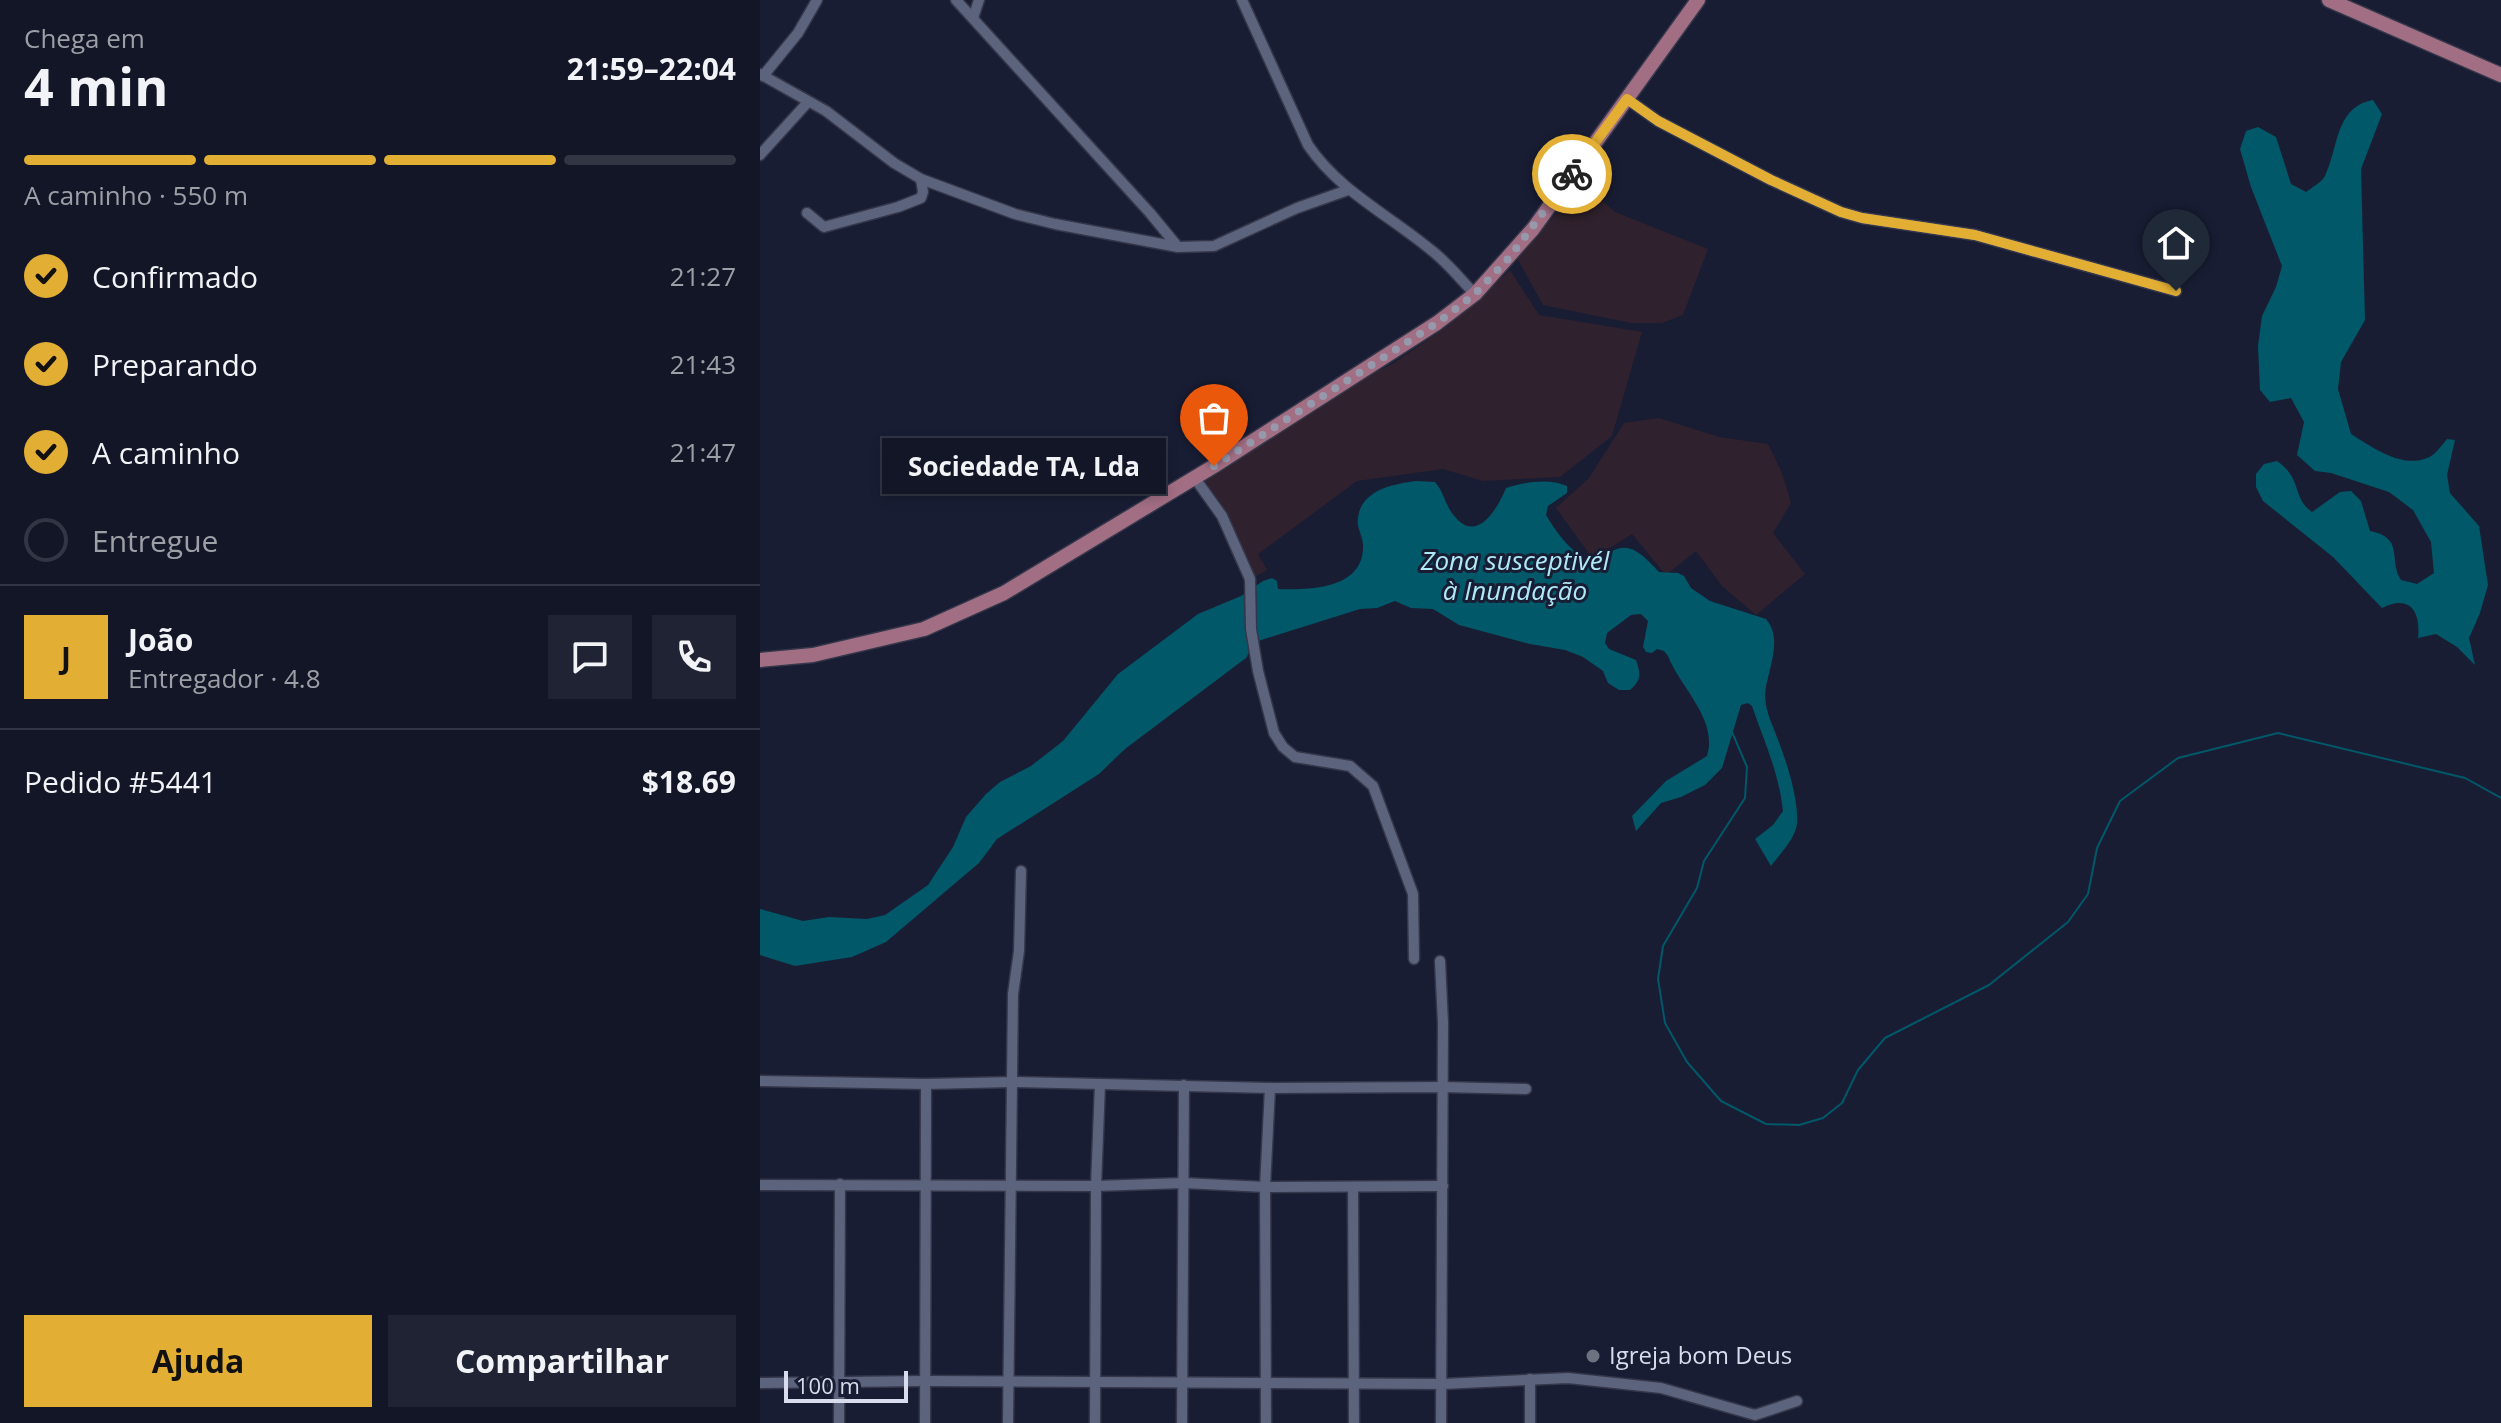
<!DOCTYPE html>
<html lang="pt">
<head>
<meta charset="utf-8">
<style>
  body { margin:0; font-family:"Open Sans",sans-serif; background:#202333; color:#f1f3f6; height:100vh; display:flex; flex-direction:column; font-size:30px; white-space:nowrap }
  * { box-sizing:border-box; margin:0 }
  p { font-size:26px; color:#9d9fa7 }
  .icon { flex:none; width:44px; height:44px; fill:none; stroke:currentColor; stroke-width:2; stroke-linecap:round; stroke-linejoin:round }
  .map { position:relative; flex:1; overflow:hidden }
  .panel { display:flex; flex-direction:column; background:#131627; width:760px }
  .panel>* { flex:none }
  .scale { position:absolute; left:24px; bottom:20px; width:124px; box-sizing:border-box; padding-left:8px; border:4px solid #d9dcec; border-top:0; font-size:22px; line-height:28px; white-space:nowrap; color:#d9dcec; -webkit-text-stroke:6px #191d34; paint-order:stroke }
  .pin { position:absolute; display:grid; place-items:center; width:68px; height:68px; color:#fff; margin:-82px -34px; border-radius:50% 50% 50% 0; rotate:-45deg; box-shadow:0 0 8px #0007 }
  .pin .icon { rotate:45deg }
  .courier { position:absolute; display:grid; place-items:center; width:80px; height:80px; margin:-40px; border:6px solid #e2af34; border-radius:50%; background:#fff; color:#222; box-shadow:0 2px 10px #0007 }
  .bubble { position:absolute; height:56px; border-radius:0px; background:#131627; box-shadow:0 4px 12px #0003,0 0 0 2px #323544; font-size:26px; font-weight:700; line-height:56px; text-align:center }
  .head em { font-style:normal; font-weight:700 }
  .head div { display:flex; flex-direction:column-reverse }
  .head { display:flex; align-items:center; justify-content:space-between; height:136px; padding:0 24px }
  h1 { font-size:52px; font-weight:700; line-height:60px }
  .bar { display:grid; grid-template-columns:repeat(4,1fr); gap:12px 8px; align-content:center; height:96px; padding:0 24px }
  .bar i { height:10px; border-radius:6px; background:#323544 }
  .bar .current { background:#e2af34 }
  .bar p { grid-column:span 4 }
  .line { display:flex; align-items:center; gap:20px; padding:0 24px; border-top:2px solid #323544 }
  .line div { flex:1 }
  .round { display:grid; place-items:center; flex:none; width:84px; height:84px; border-radius:0px; background:#202333 }
  ol { padding:0 24px; list-style:none }
  li { display:flex; align-items:center; gap:24px; height:88px }
  li p { margin-inline-start:auto }
  li .icon { padding:8px; border-radius:50%; background:#e2af34; color:#111; stroke-width:4 }
  li:last-child { color:#9d9fa7 }
  li i { width:44px; height:44px; border:4px solid #323544; border-radius:50% }
  .cta { display:flex; gap:16px; margin-top:auto; padding:16px 24px }
  .cta a { flex:1; height:92px; border-radius:0px; background:#e2af34; color:#111; font-size:32px; font-weight:700; line-height:92px; text-align:center }
  .cta a+a { background:#202333; color:#f1f3f6 }
  main { display:flex; flex:1; min-height:0 }
  .map>svg:first-child { display:block }
  .commercial { fill:#2f212d }
  .water { fill:#015868 }
  .lines { fill:none; stroke-linecap:round; stroke-linejoin:round }
  .stream { stroke:#015868; stroke-width:2 }
  .minor-casing { stroke:#343649; stroke-width:13 }
  .major-casing { stroke:#343649; stroke-width:17 }
  .minor { stroke:#5c637d; stroke-width:10 }
  .major { stroke:#a26e84; stroke-width:14 }
  .done { stroke:#9699ac; stroke-width:8; stroke-dasharray:0 14.4 }
  .route { stroke:#e2af34; stroke-width:10 }
  .worship-dot { fill:#6b7280; stroke:#191d34; stroke-width:3 }
  .labels { text-anchor:middle; stroke-width:6; stroke-linejoin:round; paint-order:stroke }
  .poi-label { font-size:24px; fill:#d9dcec; stroke:#191d34; text-anchor:start }
  .water-label { font-size:26px; font-style:italic; fill:#afe9f8; stroke:#191d34 }
</style>
</head>
<body>
<main>
<section class="panel">
<div class="head"><div><h1>4 min</h1><p>Chega em</p></div><em>21:59–22:04</em></div>
<div class="bar"><i class="current"></i><i class="current"></i><i class="current"></i><i></i><p>A caminho · 550 m</p></div>
<ol>
<li><svg class="icon" aria-label="check" viewBox="0 0 24 24"><path d="M5 12l5 5 9-10"/></svg>Confirmado<p>21:27</p></li>
<li><svg class="icon" aria-label="check" viewBox="0 0 24 24"><path d="M5 12l5 5 9-10"/></svg>Preparando<p>21:43</p></li>
<li><svg class="icon" aria-label="check" viewBox="0 0 24 24"><path d="M5 12l5 5 9-10"/></svg>A caminho<p>21:47</p></li>
<li><i></i>Entregue</li>
</ol>
<div class="line" style="height:144px"><b class="round" style="background:#e2af34;color:#111">J</b><div><b>João</b><p>Entregador · 4.8</p></div><a class="round"><svg class="icon" aria-label="chat" viewBox="0 0 24 24"><path d="M4 5h16v11H9l-5 4z"/></svg></a><a class="round"><svg class="icon" aria-label="phone" viewBox="0 0 24 24"><path d="M5 4h4l2 5-3 2q2 4 5 5l2-3 5 2v4C11 20 4 13 5 4z"/></svg></a></div>
<div class="line" style="height:104px"><div>Pedido #5441</div><b>$18.69</b></div>
<div class="cta"><a>Ajuda</a><a>Compartilhar</a></div>
</section>
<div class="map">
<svg width="1741" height="1423" viewBox="0 0 1741 1423">
  <rect width="100%" height="100%" fill="#191d34"/>
  <g class="commercial">
    <polygon points="823,183 855,212 948,249 923,315 902,323 871,323 783,305 757,258"/>
    <polygon points="750,270 779,315 882,332 852,436 800,477 723,481 683,469 597,481 498,554 507,570 493,578 442,482 572,394 634,363 686,327"/>
    <polygon points="899,418 959,437 1008,444 1022,473 1031,503 1013,533 1045,574 996,615 962,586 936,551 906,575 872,534 833,559 796,508 829,478 864,423"/>
  </g>
  <g class="water">
    <path d="M1613,100L1622,114L1601,169L1605,320L1581,362L1578,389L1591,434C1613,448 1648,473 1674,454C1678,450 1683,444 1687,439L1695,440L1687,475L1690,493L1719,526L1728,585L1720,613L1709,638L1715,665L1697,647L1676,634L1658,638C1661,612 1650,594 1622,608L1573,557L1503,501L1496,487V474L1504,464L1517,461C1543,479 1531,496 1552,512L1580,492L1591,491L1601,501L1610,531C1645,538 1628,559 1641,580L1657,584L1674,573L1671,542L1653,510L1629,492L1571,473L1555,471L1537,455L1544,422L1531,398L1510,402L1500,390L1498,346L1502,316L1516,287L1522,266L1491,187L1480,149L1486,131L1498,127L1516,137L1531,184L1546,192C1552,187 1561,183 1565,176C1579,147 1575,107 1613,100Z"/>
    <path d="M656,481L675,482C683,491 684,500 690,510C714,548 736,512 746,488C765,482 789,478 807,486V493L788,506L786,515C796,532 816,561 838,561C866,537 877,549 899,572L918,573L924,576L931,588L950,601L1006,619C1025,641 1005,674 1005,697C1006,709 1009,717 1013,727C1024,754 1039,796 1037,824C1035,839 1020,854 1011,866L995,839L1013,825L1023,811C1019,773 1004,741 992,706L988,703L981,705L962,768L945,785L921,797L901,803L876,831L872,816L906,781L947,756C958,719 921,689 908,656L904,651L897,649L892,653L886,652L883,647L888,621L881,614L871,615L847,633L845,643L849,649L876,660C881,674 881,681 870,690H859L848,683L843,671L823,657L805,650L770,644L699,625L673,609L651,608L635,601L617,608L600,609L501,640L493,646L486,658L365,749L339,774L237,839L219,863L126,942L92,957L35,966L0,955V909L43,921L69,917L107,919L125,915L168,885L193,847L206,817L226,794L240,782L271,766L303,741L358,674L438,614L481,596L503,581L512,578L517,581L518,589C547,590 602,590 603,548C604,538 596,528 598,518C601,490 633,484 656,481Z"/>
  </g>
  <g class="lines">
    <polyline class="stream" points="972,732 987,767 985,798 944,861 937,888 903,946 898,979 905,1023 927,1062 961,1101 1006,1124 1039,1125 1063,1118 1082,1103 1098,1070 1125,1038 1229,985 1308,922 1328,894 1337,848 1360,801 1418,758 1518,733 1705,778 1741,798"/>
    <g class="minor-casing">
      <g id="minor">
        <polyline points="196,0 390,213 418,247"/>
        <path d="M482,0L548,145C579,191 629,215 671,250C687,262 701,280 715,294"/>
        <polyline points="213,18 219,0"/>
        <polyline points="0,74 66,111 134,163 161,179 255,214 295,224 418,247 454,246 537,208 588,190"/>
        <polyline points="3,76 38,33 57,0"/>
        <polyline points="867,99 898,121 1011,180 1081,212 1102,218 1215,235 1416,291"/>
        <polyline points="0,155 48,102"/>
        <polyline points="47,213 64,227 138,207 161,198 163,192 161,179"/>
        <polyline points="434,477 462,516 490,579 491,629 498,671 514,733 523,747 535,757 590,766 613,786 653,894 654,959"/>
        <polyline points="680,961 683,1023 681,1423"/>
        <polyline points="0,1081 166,1084 253,1082 510,1088 682,1087 766,1089"/>
        <polyline points="0,1185 336,1186 423,1183 505,1187 683,1186"/>
        <polyline points="593,1187 594,1423"/>
        <polyline points="0,1383 165,1381 683,1384 808,1378 901,1388 995,1415 1037,1401"/>
        <polyline points="79,1423 80,1184"/>
        <polyline points="165,1423 166,1084"/>
        <polyline points="248,1423 253,994 259,951 261,871"/>
        <polyline points="335,1423 336,1186 340,1084"/>
        <polyline points="422,1423 424,1085"/>
        <polyline points="506,1423 505,1187 510,1088"/>
        <polyline points="770,1423 770,1379"/>
      </g>
    </g>
    <g class="major-casing">
      <g id="major">
        <polyline points="1569,0 1741,75"/>
        <polyline points="0,660 53,655 164,629 244,593 454,466 677,323 715,294 773,229 938,0"/>
      </g>
    </g>
    <use href="#minor" class="minor"/>
    <use href="#major" class="major"/>
  </g>
  <g class="lines">
    <polyline class="done" points="454,466 677,323 715,294 749,258 812,174"/>
    <polyline class="route" points="812,174 867,99 898,121 1011,180 1081,212 1102,218 1215,235 1416,291"/>
  </g>
  <circle class="worship-dot" cx="833" cy="1356" r="8"/>
  <g class="labels">
    <g class="poi-label">
      <text x="849" y="1364">Igreja bom Deus</text>
    </g>
    <g class="water-label">
      <text x="755" y="570">Zona susceptivél<tspan x="755" dy="30">à Inundação</tspan></text>
    </g>
  </g>
</svg>
<div class="scale">100 m</div>
<div class="pin" style="left:454px;top:466px;background:#ea580c"><svg class="icon" aria-label="bag" viewBox="0 0 24 24"><path d="M5 8h14l-1 12H6zM9 8a3 3 0 0 1 6 0"/></svg></div>
<div class="pin" style="left:1416px;top:291px;background:#1f2937"><svg class="icon" aria-label="home" viewBox="0 0 24 24"><path d="M3 11l9-7 9 7M6 9v11h12V9"/></svg></div>
<div class="courier" style="left:812px;top:174px"><svg class="icon" aria-label="bike" viewBox="0 0 24 24"><circle cx="6" cy="16" r="4"/><circle cx="18" cy="16" r="4"/><path d="M6 16l4-8h5l3 8M10 8l3 8H6M13 5h3"/></svg></div>
<div class="bubble" style="left:122px;top:438px;width:284px">Sociedade TA, Lda</div>
</div>
</main>
</body>
</html>
